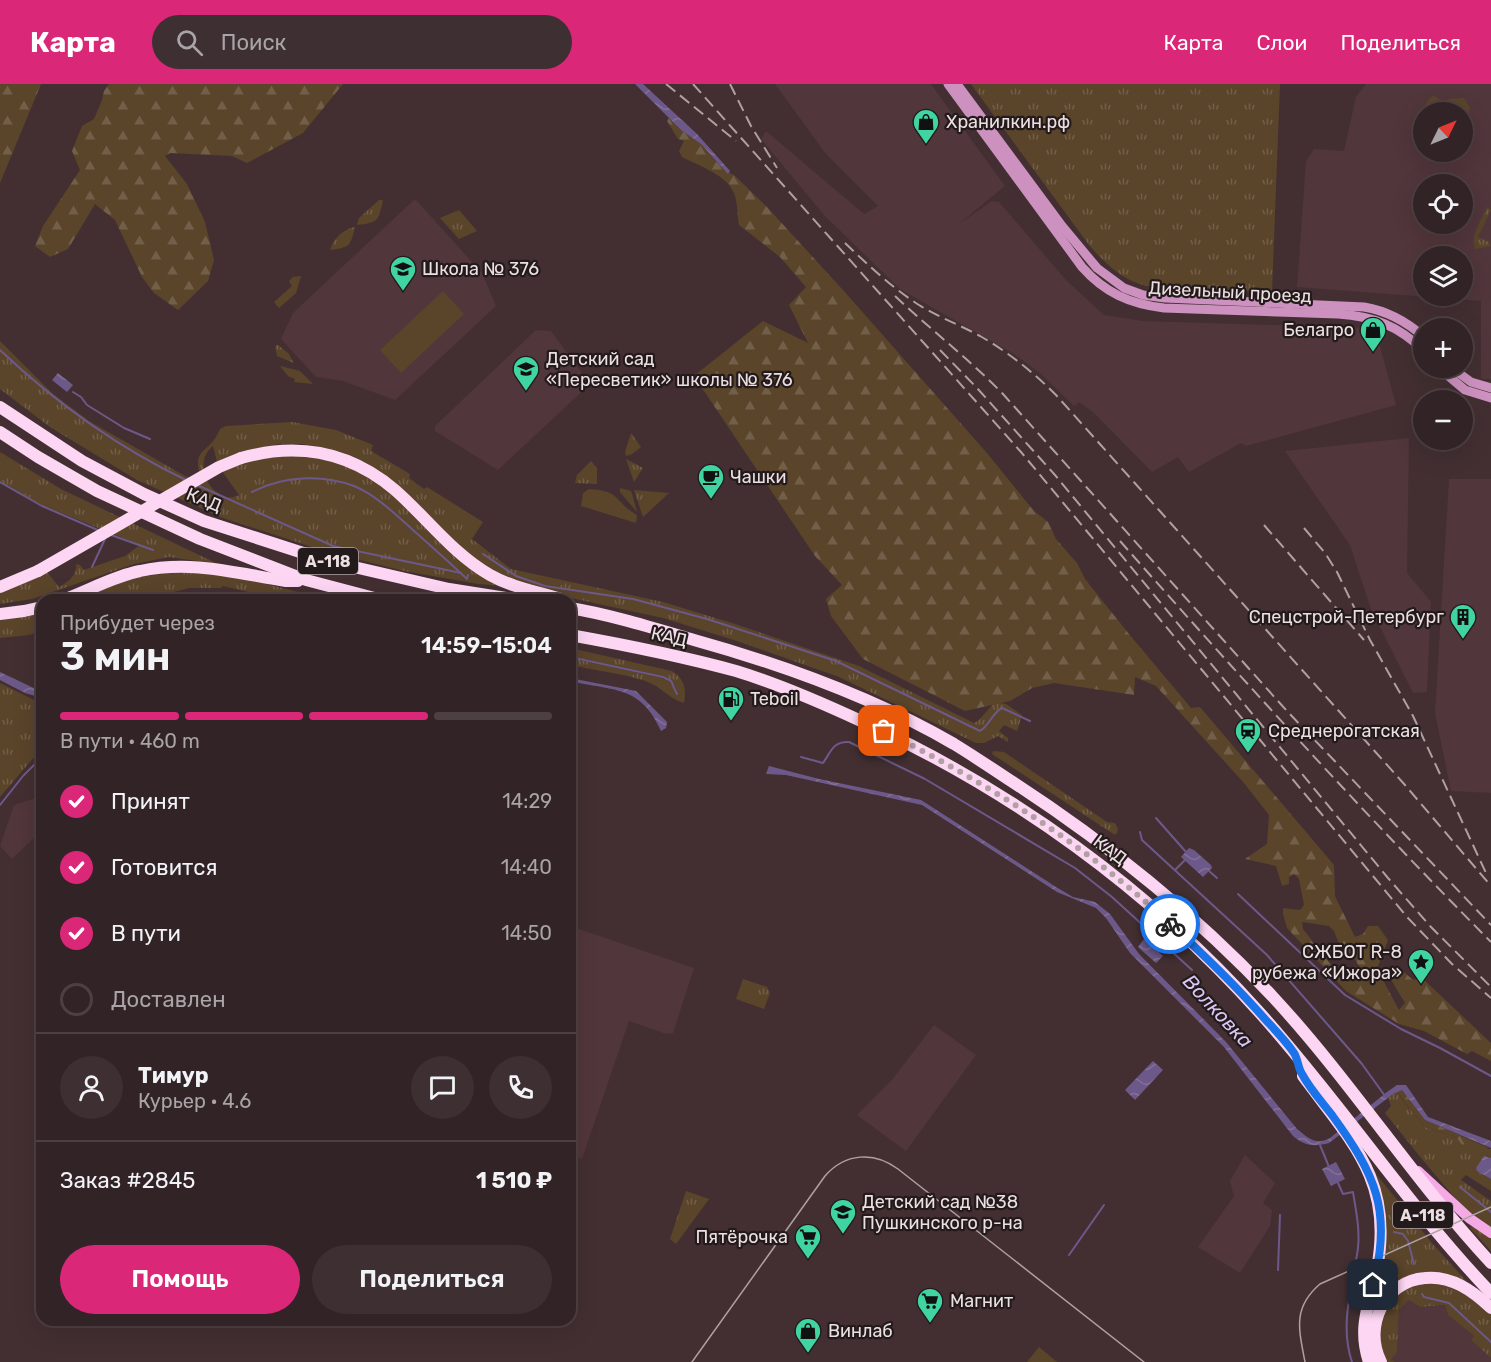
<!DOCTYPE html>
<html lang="ru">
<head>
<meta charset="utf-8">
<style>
  body { margin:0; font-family:Rubik,sans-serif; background:#3d2f32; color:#f1f3f6; height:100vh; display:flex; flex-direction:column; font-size:22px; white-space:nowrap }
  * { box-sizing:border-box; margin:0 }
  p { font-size:20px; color:#a8a4a7 }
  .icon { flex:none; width:33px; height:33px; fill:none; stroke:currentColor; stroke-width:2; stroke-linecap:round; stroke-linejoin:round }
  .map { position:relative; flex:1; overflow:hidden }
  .sheet { position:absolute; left:36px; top:510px; width:540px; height:732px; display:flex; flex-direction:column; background:#322326; border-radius:18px; box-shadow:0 6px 24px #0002,0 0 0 2px #4d4043 }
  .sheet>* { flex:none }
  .needle { width:39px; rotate:47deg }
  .fabs { position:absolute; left:1413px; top:18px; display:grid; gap:12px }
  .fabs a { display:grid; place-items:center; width:60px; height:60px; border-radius:50%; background:#322326; box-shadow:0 6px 24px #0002,0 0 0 2px #4d4043; font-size:30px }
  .pin { position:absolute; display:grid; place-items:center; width:51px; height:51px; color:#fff; margin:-26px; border-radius:12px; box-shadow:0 3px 9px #0006 }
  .courier { position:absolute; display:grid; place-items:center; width:60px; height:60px; margin:-30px; border:4px solid #1a73e8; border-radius:50%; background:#fff; color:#222; box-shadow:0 2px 8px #0007 }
  .summary em { font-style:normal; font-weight:600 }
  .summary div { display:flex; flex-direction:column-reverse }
  .summary { display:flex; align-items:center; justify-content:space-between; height:102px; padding:0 24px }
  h1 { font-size:39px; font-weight:600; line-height:45px }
  .bar { display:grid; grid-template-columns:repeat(4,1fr); gap:9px 6px; align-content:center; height:72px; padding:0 24px }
  .bar i { height:8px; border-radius:4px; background:#4d4043 }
  .bar .current { background:#db2777 }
  .bar p { grid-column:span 4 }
  .line { display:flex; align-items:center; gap:15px; padding:0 24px; border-top:2px solid #4d4043 }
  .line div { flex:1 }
  .round { display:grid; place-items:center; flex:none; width:63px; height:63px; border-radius:32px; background:#3d2f32 }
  ol { padding:0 24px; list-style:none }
  li { display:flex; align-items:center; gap:18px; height:66px }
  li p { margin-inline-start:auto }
  li .icon { padding:6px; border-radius:50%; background:#db2777; color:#fff; stroke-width:4 }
  li:last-child { color:#a8a4a7 }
  li i { width:33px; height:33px; border:3px solid #4d4043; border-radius:50% }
  .primary-button { display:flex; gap:12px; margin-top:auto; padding:12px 24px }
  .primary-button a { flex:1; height:69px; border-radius:36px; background:#db2777; color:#fff; font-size:24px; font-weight:600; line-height:69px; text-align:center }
  .primary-button a+a { background:#3d2f32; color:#f1f3f6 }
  header { display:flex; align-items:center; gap:36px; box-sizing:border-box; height:84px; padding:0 30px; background:#db2777; color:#fff }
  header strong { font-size:28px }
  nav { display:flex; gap:33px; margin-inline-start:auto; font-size:21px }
  .search { width:420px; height:54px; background:#3d2f32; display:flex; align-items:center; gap:15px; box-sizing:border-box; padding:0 21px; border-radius:33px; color:#a8a4a7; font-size:22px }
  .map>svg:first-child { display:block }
  .built { fill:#51363b; fill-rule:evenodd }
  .grass { fill:url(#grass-tufts) }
  .forest { fill:url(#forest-firs); fill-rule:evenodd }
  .pitch { fill:#5a442a }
  .water { fill:url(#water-waves) }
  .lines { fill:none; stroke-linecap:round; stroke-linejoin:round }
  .stream { stroke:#6d5989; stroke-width:2 }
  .secondary { stroke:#cc91bf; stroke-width:9 }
  .primary { stroke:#f6aae5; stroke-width:10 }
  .highway { stroke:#fcd6f2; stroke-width:12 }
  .tram { stroke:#afa0a2; stroke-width:1.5 }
  .rail { stroke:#afa0a2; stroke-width:2; stroke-dasharray:12 6; stroke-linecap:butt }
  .highway-bridge { stroke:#fcd6f2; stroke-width:12 }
  .done { stroke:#b1a1a4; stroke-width:6; stroke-dasharray:0 10.8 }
  .route { stroke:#1a73e8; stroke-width:8 }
  .labels { text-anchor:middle; stroke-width:4.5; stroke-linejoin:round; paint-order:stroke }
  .shield { fill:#231a1b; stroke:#b0a4a6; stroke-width:1.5 }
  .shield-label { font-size:16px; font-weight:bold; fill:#ecdfe1 }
  .poi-label { font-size:18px; fill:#ecdfe1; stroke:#231a1b; text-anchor:start }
  .street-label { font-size:18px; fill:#ecdfe1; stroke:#231a1b }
  .water-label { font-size:20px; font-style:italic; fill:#d9c6f4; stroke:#231a1b }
</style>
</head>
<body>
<header>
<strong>Карта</strong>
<div class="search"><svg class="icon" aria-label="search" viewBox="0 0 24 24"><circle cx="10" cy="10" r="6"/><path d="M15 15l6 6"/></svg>Поиск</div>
<nav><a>Карта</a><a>Слои</a><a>Поделиться</a></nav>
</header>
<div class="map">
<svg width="1491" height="1278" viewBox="0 0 1491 1278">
  <defs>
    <pattern id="grass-tufts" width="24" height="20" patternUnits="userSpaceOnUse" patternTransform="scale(1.5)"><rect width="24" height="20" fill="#5a442a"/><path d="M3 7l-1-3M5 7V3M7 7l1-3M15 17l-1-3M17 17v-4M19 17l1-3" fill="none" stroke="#725f49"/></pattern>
    <pattern id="forest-firs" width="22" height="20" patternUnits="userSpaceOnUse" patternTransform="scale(1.5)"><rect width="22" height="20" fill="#5a442a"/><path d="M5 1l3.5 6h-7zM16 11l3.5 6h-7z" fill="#725f49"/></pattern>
    <pattern id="water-waves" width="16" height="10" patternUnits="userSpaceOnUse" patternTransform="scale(1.5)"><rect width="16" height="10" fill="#6d5989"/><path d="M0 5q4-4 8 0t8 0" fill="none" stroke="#827099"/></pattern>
  </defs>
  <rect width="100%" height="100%" fill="#432f32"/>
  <g class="built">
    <polygon points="775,0 931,0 1005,102 960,139 992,117 999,118 1066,196 1104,231 1143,237 1375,244 1396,321 1246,362 1241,359 1189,388 1178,373 1152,388 1093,328 1079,318 1074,322 1040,289 1014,270 900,205 825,132 761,55 766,47 864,130 878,122 826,70"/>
    <path d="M1366,0H1491V295H1482L1481,293V217L1297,203L1306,77L1314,65L1344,67L1356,13ZM1424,28H1462V68H1424ZM1424,100H1462V140H1424ZM1424,172H1462V212H1424Z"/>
    <polygon points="415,115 482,189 496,222 395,316 343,297 316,293 281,255 293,229"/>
    <polygon points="536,246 551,247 590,300 498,386 435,347 435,342"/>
    <polygon points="1409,354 1407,489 1431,518 1427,608 1413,609 1371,525 1350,461 1285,367"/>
    <polygon points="1449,395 1491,395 1491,709 1451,707 1435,629"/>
    <polygon points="42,712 42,746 12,775 0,762 14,721"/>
    <polygon points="570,842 694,884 673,949 666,950 629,937 582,1075 570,1071"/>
    <polygon points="934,941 976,971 906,1067 857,1031 892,996"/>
    <polygon points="1245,1071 1275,1099 1263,1119 1272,1126 1270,1142 1240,1189 1198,1163 1234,1112 1230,1097"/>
    <polygon points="1409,1216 1420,1223 1445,1221 1448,1231 1474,1252 1471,1256 1491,1274 1491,1278 1395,1278 1390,1275 1397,1269 1399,1226"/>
  </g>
  <g class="grass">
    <path d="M971,0H1280L1272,207C1234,206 1165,212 1132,197C1115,189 1101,175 1089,161Z"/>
    <path d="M379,116H383C378,137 380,138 357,141L359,134Z"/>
    <path d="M1487,123L1491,126L1478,153L1489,158L1491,162L1475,165C1470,152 1482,135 1487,123Z"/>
    <polygon points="459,126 477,147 459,155 440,134"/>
    <path d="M355,143C350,163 350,163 330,166C333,155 343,145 355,143Z"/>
    <polygon points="301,192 296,209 279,224 274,218 292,202 289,197 293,193"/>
    <path d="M0,257L53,310L89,337L185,392L203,398C188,363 210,371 220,345L226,342L292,338L336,346L373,361L371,367L410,390L409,394L424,405L427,403L483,438L472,455L511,485L663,518L735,540L859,582L974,639L979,636L995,618L1006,620L1022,631L1017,647L1004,641L999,647L1008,654V658L998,652L984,659H976L839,593L737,557L663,534L539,507L504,494L466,469L388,394L365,378L347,370L326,364L302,360H279L247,366L217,378L213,362C189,380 215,424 239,411L222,387L244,377L301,369L360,385L504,502L478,500L404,487L321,466L223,434L137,396L50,343L0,305Z"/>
    <polygon points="278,261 288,269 294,279 277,272 275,262"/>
    <polygon points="280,282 300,287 313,300 294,298 295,295 288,292"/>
    <polygon points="631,349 641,363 632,370 626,372 625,368"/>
    <path d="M0,368L61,405L218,480L169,473L134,480L32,515L0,520V507L47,488L59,503C68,498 78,491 76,480L80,481L84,486L125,472L140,461L42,421L0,397Z"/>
    <polygon points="626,375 643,384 634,398"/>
    <polygon points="591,377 597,384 597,400 575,399 577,391"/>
    <polygon points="620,404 631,407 637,428 620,408"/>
    <polygon points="634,406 669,409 643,433"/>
    <polygon points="186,487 228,490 329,516 283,516 223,502 221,504 189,504 143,516 71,516 139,493"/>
    <polygon points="42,527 42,547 29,551 0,554 0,533"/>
    <path d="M570,564L672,587C684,595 687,604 684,619C670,615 661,603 648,598C628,590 592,586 570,581V574L662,594L670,598L678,611C676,601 672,597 663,592L570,572Z"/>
    <polygon points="0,599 42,620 42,664 0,713"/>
    <polygon points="993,667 1004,668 1107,738 1115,739 1118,745 1117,749 1115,751 992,670"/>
    <polygon points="743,895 767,903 770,909 764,925 736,915"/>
    <polygon points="1397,1009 1425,1043 1456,1053 1462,1061 1491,1065 1491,1074 1487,1072 1477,1087 1491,1095 1491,1107 1466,1091 1461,1096 1491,1117 1491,1143 1464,1125 1417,1069 1385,1029 1391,1022 1388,1014 1393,1010"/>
    <path d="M1372,1085L1432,1159L1466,1197C1457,1197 1448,1191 1439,1189C1410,1183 1387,1200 1371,1223L1379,1184Z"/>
    <polygon points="686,1107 709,1115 676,1160 670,1155"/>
    <polygon points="1471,1142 1491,1152 1491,1167 1470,1144"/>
    <polygon points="1446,1198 1491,1228 1491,1274 1471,1256 1474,1252 1448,1231 1445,1221 1420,1223 1409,1216 1399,1226 1397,1269 1391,1275 1395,1278 1385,1278 1378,1248 1386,1222 1408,1202"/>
    <polygon points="1039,1263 1057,1278 1027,1278"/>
  </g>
  <g class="forest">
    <polygon points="0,0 41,0 0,99"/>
    <polygon points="109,0 343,0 303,49 247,79 232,72 170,69 165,72 187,100 205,138 214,176 208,197 178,226 154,209 142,193 115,136 95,120 68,165 50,173 35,162 43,142 80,86 72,67 82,42 94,35 102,16 104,7"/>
    <path d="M1434,12L1444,18L1449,15L1464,14L1470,24L1468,32L1463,36L1462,28H1424L1423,35C1423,26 1426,15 1434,12Z"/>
    <path d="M669,34L681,46L701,60L724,86L734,91L767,123L843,206L986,368L1034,427L1048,438L1056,455L1077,479L1085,495L1129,550L1191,624L1200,623L1334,781L1335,812L1355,853L1363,850L1368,842H1378L1388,856L1377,885L1399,926L1405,919L1390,894L1397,887L1404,888L1413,896L1422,894L1491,959V977L1472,967L1467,970L1424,947L1399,940L1346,907L1287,844L1283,830V824L1300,826L1304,821L1299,795L1294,790L1289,793V800L1282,802L1276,782L1245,775L1267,760L1269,731L1244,699L1156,602L1135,593L1134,611L1054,599L1032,604L1010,617L965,627L863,575L831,532L826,515L842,501L815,472L694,292L763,237L808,259L789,221L806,203L780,173L739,141C737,131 738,116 733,107C725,90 697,81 682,73L679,67L684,57L678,55L667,37ZM1302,838L1329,842L1334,847L1339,860L1352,871L1359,882L1348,897L1342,895L1303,845Z"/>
    <polygon points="1398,1006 1402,1006 1425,1036 1491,1065 1488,1064 1482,1068 1462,1061 1456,1053 1425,1043 1400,1012 1397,1009 1393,1010"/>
  </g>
  <g class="pitch">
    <polygon points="443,207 464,230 401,289 380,266"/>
    <path d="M589,405C622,407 613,417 637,431L636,439L581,422L583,409Z"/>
  </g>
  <g class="water">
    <polygon points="635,0 643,0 697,50 730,87 728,90 701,60 681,46"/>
    <polygon points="58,289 73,301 67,308 52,296"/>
    <polygon points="0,588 42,608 42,614 25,609 0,596"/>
    <path d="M570,594L636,607L667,638L666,644L661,647C641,601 613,607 570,597Z"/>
    <path d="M769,682L819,695L921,716L1056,803L1073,813L1095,818L1110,830L1139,870L1226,958L1297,1045C1308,1054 1316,1062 1330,1054L1387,1008L1397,1001H1406L1428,1033L1491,1057V1064L1425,1036L1402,1006L1393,1010L1329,1059C1314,1063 1305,1062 1293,1052L1224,963L1130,869L1106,834L1096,824L1057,808L922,721L786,691L766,690Z"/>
    <polygon points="1189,764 1194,766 1211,781 1212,784 1203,793 1181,773"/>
    <polygon points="1144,855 1163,872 1156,879 1138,863"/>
    <polygon points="1153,977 1163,986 1135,1016 1125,1006"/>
    <polygon points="1484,1072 1491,1074 1491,1095 1477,1087 1476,1084"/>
    <polygon points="1336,1078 1345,1095 1331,1102 1322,1085"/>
  </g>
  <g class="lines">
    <g class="stream">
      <path d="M0,266C55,318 117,363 186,396"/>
      <polyline points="73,308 81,313 87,321 124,344 150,355"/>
      <polyline points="0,398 42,422 100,447"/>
      <polyline points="197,401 333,462 461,489"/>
      <path d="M252,408C283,392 321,390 354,402C376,411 395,430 413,446C431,462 449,478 467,495L468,491"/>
      <polyline points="111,451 153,466"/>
      <path d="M483,470L516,492L545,502L633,515L707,535L836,577L980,647C990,641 992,629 1002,624L1030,637"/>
      <polyline points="92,483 105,455"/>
      <polyline points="249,511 270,516"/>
      <polyline points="570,573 663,593 671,597 677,610"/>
      <polyline points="36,608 42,595"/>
      <path d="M801,673L823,679C831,668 833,657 849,658L925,695L1075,784L1112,813L1192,886"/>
      <polyline points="0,721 23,692 42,673"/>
      <polyline points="1156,734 1186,768"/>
      <polyline points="1140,748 1142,756 1267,871 1362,980 1385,1012"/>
      <polyline points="1175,786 1186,775"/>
      <polyline points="1209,787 1217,794"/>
      <polyline points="1238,810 1345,911 1401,945 1440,964 1491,992"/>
      <polyline points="1146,857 1152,850"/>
      <polyline points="1320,1061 1329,1083"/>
      <path d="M1338,1099L1343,1110L1353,1108C1356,1127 1360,1145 1358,1164C1353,1201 1339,1240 1352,1278"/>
      <polyline points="1460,1103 1491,1128"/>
      <polyline points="1394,1148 1403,1150 1408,1157 1414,1180"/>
      <polyline points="1069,1171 1104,1121"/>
      <polyline points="1278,1186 1280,1131"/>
      <polyline points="1422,1210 1424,1213 1449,1219 1491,1258"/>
    </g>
    <g class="secondary">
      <path d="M948,0L1082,183C1105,209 1130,220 1164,224L1338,230C1373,232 1399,242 1424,267"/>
      <path d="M957,0L1062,142L1097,184L1124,204L1143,211L1165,214L1364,223C1388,227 1406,237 1424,253"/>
      <polyline points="1439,284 1465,306 1491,314"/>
      <polyline points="1452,284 1471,298 1491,304"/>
    </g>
    <polyline class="primary" points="1418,1087 1469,1134 1491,1149"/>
    <g class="highway">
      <polyline points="0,323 82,377 144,410 204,437 328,477 449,505 520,516"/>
      <polyline points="0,348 38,373 97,407 200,455 306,496 382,516"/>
      <path d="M241,374C298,358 349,367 395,406C427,434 453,470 490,491C513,504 540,508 564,516"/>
      <polyline points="0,503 38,487"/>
      <path d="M63,516C88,507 114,492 140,487C191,476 235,489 286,497H298"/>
      <path d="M570,524C612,531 653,544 694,556C784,581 873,613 954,660C972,671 990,683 1008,695C1104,757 1194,829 1273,913C1351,997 1413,1095 1491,1179"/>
      <polyline points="0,530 24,527 42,523"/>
      <path d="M570,551C626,561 681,572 736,587C779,600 820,618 861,637C1012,706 1149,805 1260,929C1341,1019 1407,1121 1491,1209"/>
      <path d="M1303,992C1351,1057 1394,1097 1377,1184C1370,1219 1357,1242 1369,1278"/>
      <path d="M1381,1278C1363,1243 1384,1197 1425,1194C1451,1191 1473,1207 1491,1224"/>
    </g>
    <g class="tram">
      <path d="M692,1278L825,1092C845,1069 874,1067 898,1085L1144,1278"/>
      <path d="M1305,1278C1299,1246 1292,1224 1320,1200L1491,1123"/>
    </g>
    <g class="rail">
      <polyline points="666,0 736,57"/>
      <polyline points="693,0 1021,368 1407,833 1452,880 1491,914"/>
      <polyline points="730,0 751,42 777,84"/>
      <path d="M845,159C868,181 891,203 919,221C938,233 960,241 980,252C1008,268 1033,288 1056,311L1405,701L1491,802"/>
      <path d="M895,212C931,246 969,275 1003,310L1286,626L1491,841"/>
      <polyline points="940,266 977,304 1055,391 1388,794 1431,843 1491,903"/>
      <polyline points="1264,441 1364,556"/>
      <polyline points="1304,444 1325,469 1337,488 1370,556 1413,632 1486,789"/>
      <path d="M1120,457C1241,594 1363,729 1491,858"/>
    </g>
    <polyline class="highway-bridge" points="38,487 219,383 241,374"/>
  </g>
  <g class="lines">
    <path class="done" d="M884,647C987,699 1086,761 1170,840"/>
    <path class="route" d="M1170,840C1203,870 1235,901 1264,934C1274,945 1286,957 1294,969C1298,975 1298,984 1302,990C1310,1005 1322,1018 1332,1031C1375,1090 1393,1127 1373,1201"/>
  </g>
  <defs>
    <g id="shop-pin" transform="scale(1.35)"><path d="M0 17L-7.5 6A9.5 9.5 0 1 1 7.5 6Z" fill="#40d4a2" stroke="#231a1b"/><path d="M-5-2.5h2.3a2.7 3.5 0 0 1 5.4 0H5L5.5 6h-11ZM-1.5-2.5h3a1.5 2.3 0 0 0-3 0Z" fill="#111"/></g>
    <g id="school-pin" transform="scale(1.35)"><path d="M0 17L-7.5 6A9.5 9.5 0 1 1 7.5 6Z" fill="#40d4a2" stroke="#231a1b"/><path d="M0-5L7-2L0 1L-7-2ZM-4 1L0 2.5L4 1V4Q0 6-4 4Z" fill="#111"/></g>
    <g id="cafe-pin" transform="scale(1.35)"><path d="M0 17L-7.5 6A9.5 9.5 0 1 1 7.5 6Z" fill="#40d4a2" stroke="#231a1b"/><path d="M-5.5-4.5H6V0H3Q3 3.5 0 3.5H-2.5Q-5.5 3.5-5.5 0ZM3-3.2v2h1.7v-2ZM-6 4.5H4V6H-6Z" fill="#111"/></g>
    <g id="building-pin" transform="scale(1.35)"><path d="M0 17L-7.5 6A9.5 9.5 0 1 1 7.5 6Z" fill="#40d4a2" stroke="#231a1b"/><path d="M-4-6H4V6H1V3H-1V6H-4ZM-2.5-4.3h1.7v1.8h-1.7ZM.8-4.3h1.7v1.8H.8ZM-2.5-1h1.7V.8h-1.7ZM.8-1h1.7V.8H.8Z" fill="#111"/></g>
    <g id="fuel-pin" transform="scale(1.35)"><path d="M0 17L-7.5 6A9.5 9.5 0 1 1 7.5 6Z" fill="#40d4a2" stroke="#231a1b"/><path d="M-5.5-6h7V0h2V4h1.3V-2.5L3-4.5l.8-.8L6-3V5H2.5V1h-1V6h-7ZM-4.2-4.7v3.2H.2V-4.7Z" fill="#111"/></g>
    <g id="station-pin" transform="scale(1.35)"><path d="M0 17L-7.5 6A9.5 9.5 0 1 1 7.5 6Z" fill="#40d4a2" stroke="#231a1b"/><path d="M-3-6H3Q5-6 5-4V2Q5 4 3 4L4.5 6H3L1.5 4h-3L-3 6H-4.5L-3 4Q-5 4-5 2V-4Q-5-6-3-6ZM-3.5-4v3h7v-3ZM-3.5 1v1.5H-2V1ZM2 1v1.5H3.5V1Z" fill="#111"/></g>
    <g id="sight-pin" transform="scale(1.35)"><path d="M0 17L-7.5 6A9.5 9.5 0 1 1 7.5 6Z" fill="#40d4a2" stroke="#231a1b"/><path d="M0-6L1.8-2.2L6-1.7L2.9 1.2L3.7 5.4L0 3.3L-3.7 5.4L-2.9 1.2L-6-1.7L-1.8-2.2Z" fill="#111"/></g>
    <g id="supermarket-pin" transform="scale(1.35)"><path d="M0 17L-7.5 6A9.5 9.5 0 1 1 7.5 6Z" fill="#40d4a2" stroke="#231a1b"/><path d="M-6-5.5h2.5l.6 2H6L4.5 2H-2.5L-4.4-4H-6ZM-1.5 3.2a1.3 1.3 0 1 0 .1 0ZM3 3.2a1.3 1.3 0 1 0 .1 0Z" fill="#111"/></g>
  </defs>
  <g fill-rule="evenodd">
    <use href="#shop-pin" x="926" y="38"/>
    <use href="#school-pin" x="403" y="185"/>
    <use href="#shop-pin" x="1373" y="246"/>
    <use href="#school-pin" x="526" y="285"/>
    <use href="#cafe-pin" x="711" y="393"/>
    <use href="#building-pin" x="1463" y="533"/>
    <use href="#fuel-pin" x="731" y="615"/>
    <use href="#station-pin" x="1248" y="647"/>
    <use href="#sight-pin" x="1421" y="878"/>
    <use href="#school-pin" x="843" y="1128"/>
    <use href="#supermarket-pin" x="808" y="1153"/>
    <use href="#supermarket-pin" x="930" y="1217"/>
    <use href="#shop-pin" x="808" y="1247"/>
  </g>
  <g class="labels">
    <g class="shield">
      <rect x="298" y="464" width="60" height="26" rx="4.5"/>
      <rect x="1393" y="1118" width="60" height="26" rx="4.5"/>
    </g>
    <g class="shield-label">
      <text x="328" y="483">А-118</text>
      <text x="1423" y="1137">А-118</text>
    </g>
    <g class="poi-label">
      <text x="946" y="44">Хранилкин.рф</text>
      <text x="422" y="191">Школа № 376</text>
      <text x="1354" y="252" text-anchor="end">Белагро</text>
      <text x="546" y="281">Детский сад<tspan x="546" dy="21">«Пересветик» школы № 376</tspan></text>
      <text x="730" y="399">Чашки</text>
      <text x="1444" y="539" text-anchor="end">Спецстрой-Петербург</text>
      <text x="750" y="621">Teboil</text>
      <text x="1268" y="653">Среднерогатская</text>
      <text x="1402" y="874" text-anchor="end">СЖБОТ R-8<tspan x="1402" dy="21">рубежа «Ижора»</tspan></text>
      <text x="862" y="1124">Детский сад №38<tspan x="862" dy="21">Пушкинского р-на</tspan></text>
      <text x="788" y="1159" text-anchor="end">Пятёрочка</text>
      <text x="950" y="1223">Магнит</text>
      <text x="828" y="1253">Винлаб</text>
    </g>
    <g class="street-label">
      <text transform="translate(1230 208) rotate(3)" y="6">Дизельный проезд</text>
      <text transform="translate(204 416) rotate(22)" y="6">КАД</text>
      <text transform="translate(669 553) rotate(13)" y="6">КАД</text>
      <text transform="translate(1110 766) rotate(37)" y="6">КАД</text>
    </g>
    <g class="water-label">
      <text transform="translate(1218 927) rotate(47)" y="7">Волковка</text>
    </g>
  </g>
</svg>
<div class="fabs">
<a><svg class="needle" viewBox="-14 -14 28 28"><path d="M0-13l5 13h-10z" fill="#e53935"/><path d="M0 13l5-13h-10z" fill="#a8a4a7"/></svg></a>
<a><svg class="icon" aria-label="locate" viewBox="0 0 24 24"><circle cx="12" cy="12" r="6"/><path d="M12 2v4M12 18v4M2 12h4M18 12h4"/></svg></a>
<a><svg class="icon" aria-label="layers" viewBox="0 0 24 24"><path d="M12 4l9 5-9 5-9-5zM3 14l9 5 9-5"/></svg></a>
<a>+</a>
<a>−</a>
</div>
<div class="pin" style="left:884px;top:647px;background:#ea580c"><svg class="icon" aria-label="bag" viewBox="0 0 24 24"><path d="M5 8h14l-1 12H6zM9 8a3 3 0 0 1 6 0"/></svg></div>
<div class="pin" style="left:1373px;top:1201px;background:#1f2937"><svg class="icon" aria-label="home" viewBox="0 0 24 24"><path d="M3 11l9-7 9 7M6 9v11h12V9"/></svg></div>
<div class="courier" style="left:1170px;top:840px"><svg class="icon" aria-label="bike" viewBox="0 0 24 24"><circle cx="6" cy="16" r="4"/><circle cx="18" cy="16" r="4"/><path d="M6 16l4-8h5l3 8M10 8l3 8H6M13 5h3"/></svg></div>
<section class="sheet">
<div class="summary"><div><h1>3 мин</h1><p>Прибудет через</p></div><em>14:59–15:04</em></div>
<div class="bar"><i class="current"></i><i class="current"></i><i class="current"></i><i></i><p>В пути · 460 m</p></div>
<ol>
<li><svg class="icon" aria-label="check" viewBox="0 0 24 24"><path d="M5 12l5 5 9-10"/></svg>Принят<p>14:29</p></li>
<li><svg class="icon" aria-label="check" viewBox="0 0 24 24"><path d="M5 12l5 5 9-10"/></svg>Готовится<p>14:40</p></li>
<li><svg class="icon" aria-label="check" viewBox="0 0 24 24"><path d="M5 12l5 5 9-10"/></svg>В пути<p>14:50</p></li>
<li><i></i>Доставлен</li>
</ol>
<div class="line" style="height:108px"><a class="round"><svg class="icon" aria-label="person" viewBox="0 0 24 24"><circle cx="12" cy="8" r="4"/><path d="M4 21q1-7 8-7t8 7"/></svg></a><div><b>Тимур</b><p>Курьер · 4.6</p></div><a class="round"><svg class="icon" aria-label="chat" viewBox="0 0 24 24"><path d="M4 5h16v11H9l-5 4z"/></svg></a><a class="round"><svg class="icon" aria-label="phone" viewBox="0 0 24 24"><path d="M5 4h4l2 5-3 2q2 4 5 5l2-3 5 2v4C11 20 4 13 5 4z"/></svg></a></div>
<div class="line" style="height:78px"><div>Заказ #2845</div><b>1 510 ₽</b></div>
<div class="primary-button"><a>Помощь</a><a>Поделиться</a></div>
</section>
</div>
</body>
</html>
